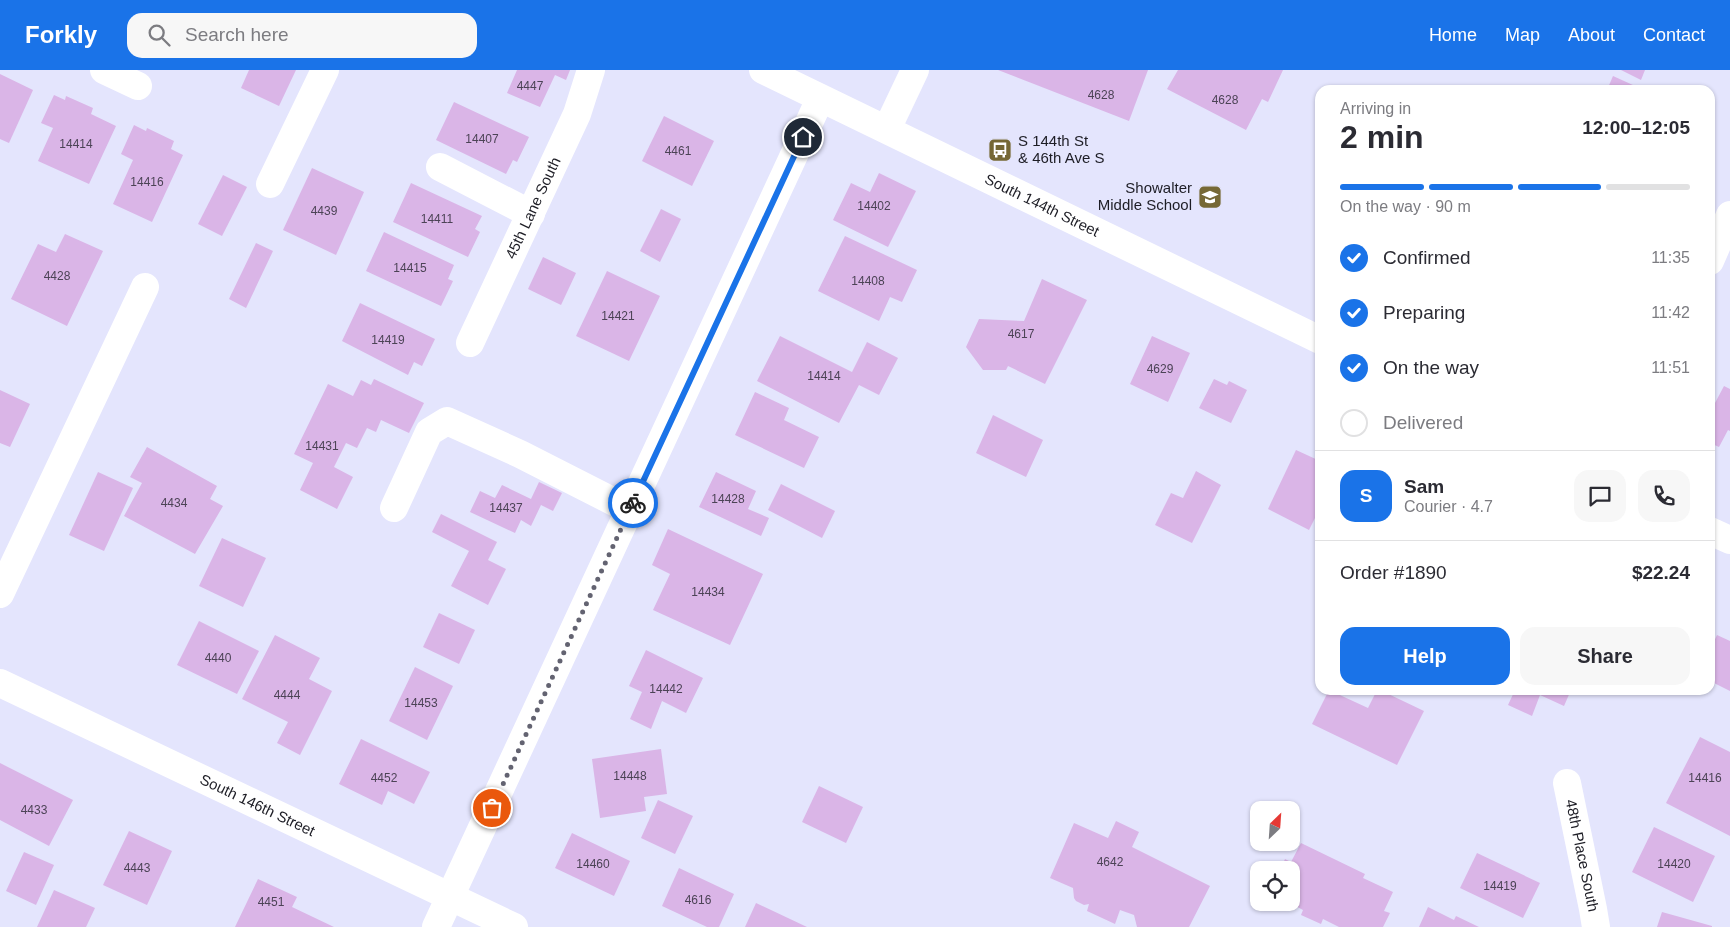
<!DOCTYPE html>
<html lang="en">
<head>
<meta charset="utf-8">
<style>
  body { margin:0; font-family:Arial,sans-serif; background:#f7f7f7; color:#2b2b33; height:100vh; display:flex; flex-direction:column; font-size:19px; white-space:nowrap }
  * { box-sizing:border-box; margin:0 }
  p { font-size:16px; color:#7c7c81 }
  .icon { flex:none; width:28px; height:28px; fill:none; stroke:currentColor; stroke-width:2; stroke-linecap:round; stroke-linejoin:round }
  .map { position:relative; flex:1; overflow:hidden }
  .side { position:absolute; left:1315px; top:15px; width:400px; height:610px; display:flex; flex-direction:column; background:#fff; border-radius:15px; box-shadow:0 1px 4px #0004 }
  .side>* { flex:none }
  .needle { width:32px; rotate:25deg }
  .fabs { position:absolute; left:1250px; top:731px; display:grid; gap:10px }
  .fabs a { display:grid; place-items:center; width:50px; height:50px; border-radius:10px; background:#fff; box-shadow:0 1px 4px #0004; font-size:25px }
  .pin { position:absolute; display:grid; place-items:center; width:42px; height:42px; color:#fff; margin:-21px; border:2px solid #fff; border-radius:50%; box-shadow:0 1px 5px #0007 }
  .courier { position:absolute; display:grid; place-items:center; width:50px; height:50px; margin:-25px; border:4px solid #1a73e8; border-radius:50%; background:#fff; color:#222; box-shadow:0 1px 6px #0007 }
  .headline em { font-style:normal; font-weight:800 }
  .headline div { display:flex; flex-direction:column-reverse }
  .headline { display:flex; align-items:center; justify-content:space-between; height:85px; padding:0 25px }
  h1 { font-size:32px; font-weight:800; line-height:38px }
  .bar { display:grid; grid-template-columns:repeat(4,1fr); gap:8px 5px; align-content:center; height:60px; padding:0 25px }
  .bar i { height:6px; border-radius:4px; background:#e1e1e2 }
  .bar .current { background:#1a73e8 }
  .bar p { grid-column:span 4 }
  .line { display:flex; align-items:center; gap:12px; padding:0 25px; border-top:1px solid #e1e1e2 }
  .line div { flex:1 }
  .round { display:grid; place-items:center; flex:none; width:52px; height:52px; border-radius:15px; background:#f7f7f7 }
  ol { padding:0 25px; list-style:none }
  li { display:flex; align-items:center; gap:15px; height:55px }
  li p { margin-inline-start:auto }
  li .icon { padding:5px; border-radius:50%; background:#1a73e8; color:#fff; stroke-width:4 }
  li:last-child { color:#7c7c81 }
  li i { width:28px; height:28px; border:2px solid #e1e1e2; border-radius:50% }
  .button { display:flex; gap:10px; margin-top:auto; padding:10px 25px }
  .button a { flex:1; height:58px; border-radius:15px; background:#1a73e8; color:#fff; font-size:20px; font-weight:800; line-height:58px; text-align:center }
  .button a+a { background:#f7f7f7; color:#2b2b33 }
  header { display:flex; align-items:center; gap:30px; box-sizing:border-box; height:70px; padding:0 25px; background:#1a73e8; color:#fff }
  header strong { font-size:24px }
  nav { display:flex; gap:28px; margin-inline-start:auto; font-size:18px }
  .search { width:350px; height:45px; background:#f7f7f7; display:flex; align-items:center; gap:12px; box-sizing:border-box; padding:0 18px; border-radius:15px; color:#7c7c81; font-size:19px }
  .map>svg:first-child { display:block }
  .building { fill:#dab5e7 }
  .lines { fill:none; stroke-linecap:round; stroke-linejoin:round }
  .minor { stroke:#fff; stroke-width:28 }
  .done { stroke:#636371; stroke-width:5; stroke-dasharray:0 9 }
  .route { stroke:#1a73e8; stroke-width:6 }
  .labels { text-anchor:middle; stroke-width:4; stroke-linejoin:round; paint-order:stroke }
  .number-label { font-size:12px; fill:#4c4356 }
  .poi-label { font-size:15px; fill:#1d1d25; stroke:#e4e5fd; text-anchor:start }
  .street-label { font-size:15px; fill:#1d1d25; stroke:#e4e5fd }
</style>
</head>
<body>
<header>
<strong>Forkly</strong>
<div class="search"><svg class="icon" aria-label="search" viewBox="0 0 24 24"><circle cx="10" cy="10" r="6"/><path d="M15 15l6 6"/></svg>Search here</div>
<nav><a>Home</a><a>Map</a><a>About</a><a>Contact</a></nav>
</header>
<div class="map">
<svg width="1730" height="857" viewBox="0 0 1730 857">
  <rect width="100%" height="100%" fill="#e4e5fd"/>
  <g class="building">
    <polygon points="249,0 296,0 279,36 241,18"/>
    <polygon points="517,0 570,0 566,10 555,5 540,37 507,23"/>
    <polygon points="998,0 1148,0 1129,51"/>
    <polygon points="1178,0 1283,0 1268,32 1262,29 1246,60 1167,19"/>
    <polygon points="1621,0 1645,0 1641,10"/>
    <polygon points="0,4 33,20 9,73 0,69"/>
    <polygon points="1613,6 1644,20 1607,20"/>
    <polygon points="54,25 65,30 66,26 93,38 91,44 116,56 89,114 38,91 53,58 41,53"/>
    <polygon points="454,32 529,67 517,92 513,90 506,104 436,70"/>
    <polygon points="664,46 714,71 692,116 642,91"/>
    <polygon points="134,55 146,61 147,58 174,71 171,79 183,85 152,152 113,134 133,90 121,84"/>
    <polygon points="312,98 364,122 336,185 283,160"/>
    <polygon points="879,103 916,121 888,177 833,150 851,113 870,122"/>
    <polygon points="223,105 247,117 222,166 198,154"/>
    <polygon points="411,113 482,146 475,159 480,162 468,187 393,152"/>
    <polygon points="661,139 681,149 660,192 640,181"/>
    <polygon points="384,162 454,195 448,209 453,211 441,236 366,201"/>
    <polygon points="65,164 103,181 67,256 11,229 38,174 56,182"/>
    <polygon points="845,166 917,200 902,232 890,227 879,251 818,221"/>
    <polygon points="256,173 273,181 246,238 229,229"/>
    <polygon points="543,187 576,203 561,235 528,219"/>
    <polygon points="607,201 660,226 629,291 576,266"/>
    <polygon points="1042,209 1087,230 1045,314 1008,296 1006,300 983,300 966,277 979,249 1024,251"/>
    <polygon points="360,233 435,269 422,296 414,292 408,305 342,271"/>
    <polygon points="780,266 852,302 867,272 898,288 879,325 859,315 839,353 757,311"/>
    <polygon points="1152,266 1190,283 1168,332 1130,314"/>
    <polygon points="374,309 424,333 409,363 381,350 376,362 367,358 357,378 346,373 334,397 353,407 337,439 300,420 313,393 294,384 328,314 353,326 361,310 371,315"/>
    <polygon points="1214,309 1227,315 1229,311 1247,320 1231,353 1199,338"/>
    <polygon points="1724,316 1730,319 1730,361 1728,360 1719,377 1710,373 1710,331 1715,333"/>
    <polygon points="0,320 30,334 10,377 0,373"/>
    <polygon points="755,322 789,338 784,350 819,367 804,398 735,365"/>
    <polygon points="993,345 1043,370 1026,407 976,383"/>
    <polygon points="147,377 217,416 210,429 223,436 195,484 124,446 142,413 130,407"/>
    <polygon points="1296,380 1320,391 1320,438 1309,460 1268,439"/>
    <polygon points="1196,401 1221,415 1192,473 1155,455 1171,423 1183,428"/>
    <polygon points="98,402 133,418 104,481 69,465"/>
    <polygon points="716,402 756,421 748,439 769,448 761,466 699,437"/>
    <polygon points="539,412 562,423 553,441 541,435 531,456 521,450 515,463 470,442 480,421 495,428 502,415 531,429"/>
    <polygon points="781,414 835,441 822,468 768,440"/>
    <polygon points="441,444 497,472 488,490 506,499 488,535 451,516 469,481 432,462"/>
    <polygon points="668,459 763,504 730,575 653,540 670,504 652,495"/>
    <polygon points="222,468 266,488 243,537 199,516"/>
    <polygon points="439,543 475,560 459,594 423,577"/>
    <polygon points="199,551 259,581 237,624 177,595"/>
    <polygon points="275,565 320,588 309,609 332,621 300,685 277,673 288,652 242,629"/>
    <polygon points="1717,565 1730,571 1730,621 1710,611 1710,580"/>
    <polygon points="646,580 703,608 686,643 662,631 651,659 630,649 642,622 629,616"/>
    <polygon points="415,597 453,616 427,670 389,651"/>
    <polygon points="1329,620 1368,638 1377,620 1380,620 1424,641 1397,695 1312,654"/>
    <polygon points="1515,620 1571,620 1564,636 1540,625 1532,646 1508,635"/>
    <polygon points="1700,667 1730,682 1730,766 1666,733"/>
    <polygon points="361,669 430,702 414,734 388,721 382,735 339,714"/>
    <polygon points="661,679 667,724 644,727 646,741 600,748 592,689"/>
    <polygon points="0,693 73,730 49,776 0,750"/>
    <polygon points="819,716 863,737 846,773 802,752"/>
    <polygon points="658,730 693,746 675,784 641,768"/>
    <polygon points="1116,751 1139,762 1132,777 1210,816 1189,857 1137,857 1134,845 1120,840 1115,854 1087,841 1089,834 1084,835 1076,831 1074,828 1073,818 1050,808 1074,753 1108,768"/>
    <polygon points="1654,757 1715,786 1693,832 1632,802"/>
    <polygon points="129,761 172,781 147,835 103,815"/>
    <polygon points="572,763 630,791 614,826 555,798"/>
    <polygon points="1301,773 1365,804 1363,808 1393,822 1384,841 1390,843 1383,857 1339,857 1323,849 1321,854 1301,845 1303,840 1288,832 1291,832 1291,800 1280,800 1285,789 1291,792"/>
    <polygon points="24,782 54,795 36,835 6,821"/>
    <polygon points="1477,783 1540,813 1523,848 1460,818"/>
    <polygon points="679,798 734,824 719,857 707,857 662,836"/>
    <polygon points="258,809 297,827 292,837 334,857 235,857"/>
    <polygon points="54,820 95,838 86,857 37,857"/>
    <polygon points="756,833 807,857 745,857"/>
    <polygon points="1428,837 1454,850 1456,846 1479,857 1419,857"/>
    <polygon points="1662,842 1712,856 1712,857 1657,857"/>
  </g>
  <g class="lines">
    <g class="minor">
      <polyline points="104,0 138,16"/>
      <path id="s1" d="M763,0L1320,270"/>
      <polyline points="887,59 915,0"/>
      <polyline points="440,97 531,144"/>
      <polyline points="270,114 325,0"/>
      <polyline points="1710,191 1730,145"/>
      <path id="s2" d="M470,273L577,44L591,0"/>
      <polyline points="394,438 429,362 447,351 520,384 630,440"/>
      <polyline points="1710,461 1730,470"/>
      <polyline points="0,524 145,217"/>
      <path id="s3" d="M0,613L514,857"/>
      <path id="s4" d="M1567,713L1593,839L1596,857"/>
      <polyline points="436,857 820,29"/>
    </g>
  </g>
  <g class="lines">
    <polyline class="done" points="492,738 633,433"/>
    <polyline class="route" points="633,433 803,67"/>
  </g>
  <defs>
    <g id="bus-square" transform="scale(1.25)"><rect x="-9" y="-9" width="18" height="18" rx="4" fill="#766835" stroke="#e4e5fd"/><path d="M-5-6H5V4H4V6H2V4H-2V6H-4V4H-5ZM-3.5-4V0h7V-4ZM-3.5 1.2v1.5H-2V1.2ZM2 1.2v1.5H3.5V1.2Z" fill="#fff"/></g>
    <g id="school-square" transform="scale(1.25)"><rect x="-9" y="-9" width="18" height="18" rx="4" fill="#766835" stroke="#e4e5fd"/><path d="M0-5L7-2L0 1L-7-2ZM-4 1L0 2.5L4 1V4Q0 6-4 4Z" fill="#fff"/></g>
  </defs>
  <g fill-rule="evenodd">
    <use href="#bus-square" x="1000" y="80"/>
    <use href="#school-square" x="1210" y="127"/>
  </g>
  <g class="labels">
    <g class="number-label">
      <text x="530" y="20">4447</text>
      <text x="1101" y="29">4628</text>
      <text x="1225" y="34">4628</text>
      <text x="482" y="73">14407</text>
      <text x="76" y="78">14414</text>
      <text x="678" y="85">4461</text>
      <text x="147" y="116">14416</text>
      <text x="874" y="140">14402</text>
      <text x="324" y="145">4439</text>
      <text x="437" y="153">14411</text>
      <text x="410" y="202">14415</text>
      <text x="57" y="210">4428</text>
      <text x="868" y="215">14408</text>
      <text x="618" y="250">14421</text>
      <text x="1021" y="268">4617</text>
      <text x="388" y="274">14419</text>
      <text x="1160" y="303">4629</text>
      <text x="824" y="310">14414</text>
      <text x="322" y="380">14431</text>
      <text x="728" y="433">14428</text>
      <text x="174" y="437">4434</text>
      <text x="506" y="442">14437</text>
      <text x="708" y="526">14434</text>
      <text x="218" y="592">4440</text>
      <text x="666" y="623">14442</text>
      <text x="287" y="629">4444</text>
      <text x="421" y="637">14453</text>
      <text x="630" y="710">14448</text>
      <text x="384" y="712">4452</text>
      <text x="1705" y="712">14416</text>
      <text x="34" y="744">4433</text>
      <text x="1110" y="796">4642</text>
      <text x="593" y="798">14460</text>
      <text x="1674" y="798">14420</text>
      <text x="137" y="802">4443</text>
      <text x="1500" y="820">14419</text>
      <text x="698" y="834">4616</text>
      <text x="271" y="836">4451</text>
    </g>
    <g class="poi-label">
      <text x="1018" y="76">S 144th St<tspan x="1018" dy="17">&amp; 46th Ave S</tspan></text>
      <text x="1192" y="123" text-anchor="end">Showalter<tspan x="1192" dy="17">Middle School</tspan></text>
    </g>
    <g class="street-label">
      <text dy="5" stroke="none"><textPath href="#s1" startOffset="310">South 144th Street</textPath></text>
      <text dy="5" stroke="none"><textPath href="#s2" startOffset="149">45th Lane South</textPath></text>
      <text dy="5" stroke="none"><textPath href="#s3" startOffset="285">South 146th Street</textPath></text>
      <text dy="5" stroke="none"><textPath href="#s4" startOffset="74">48th Place South</textPath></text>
    </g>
  </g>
</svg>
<div class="fabs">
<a><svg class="needle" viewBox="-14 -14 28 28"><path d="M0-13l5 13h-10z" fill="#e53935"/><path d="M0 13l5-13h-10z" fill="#7c7c81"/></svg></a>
<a><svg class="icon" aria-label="locate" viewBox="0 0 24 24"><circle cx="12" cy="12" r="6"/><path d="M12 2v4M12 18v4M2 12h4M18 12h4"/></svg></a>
</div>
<div class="pin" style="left:492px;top:738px;background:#ea580c"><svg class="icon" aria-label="bag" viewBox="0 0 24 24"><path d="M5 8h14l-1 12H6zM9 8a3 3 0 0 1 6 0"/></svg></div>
<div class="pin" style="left:803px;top:67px;background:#1f2937"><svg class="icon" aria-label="home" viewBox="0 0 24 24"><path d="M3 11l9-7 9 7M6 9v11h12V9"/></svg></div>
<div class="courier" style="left:633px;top:433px"><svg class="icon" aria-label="bike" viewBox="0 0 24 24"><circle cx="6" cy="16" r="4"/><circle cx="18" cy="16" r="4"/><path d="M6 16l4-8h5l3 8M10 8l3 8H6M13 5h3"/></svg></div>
<section class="side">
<div class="headline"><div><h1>2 min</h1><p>Arriving in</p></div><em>12:00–12:05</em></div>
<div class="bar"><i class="current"></i><i class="current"></i><i class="current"></i><i></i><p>On the way · 90 m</p></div>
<ol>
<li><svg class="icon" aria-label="check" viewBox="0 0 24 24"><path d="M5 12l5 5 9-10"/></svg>Confirmed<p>11:35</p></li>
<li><svg class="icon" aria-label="check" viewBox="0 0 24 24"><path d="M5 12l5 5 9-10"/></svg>Preparing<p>11:42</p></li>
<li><svg class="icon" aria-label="check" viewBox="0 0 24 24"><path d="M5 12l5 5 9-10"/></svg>On the way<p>11:51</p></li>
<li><i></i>Delivered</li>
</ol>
<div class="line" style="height:90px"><b class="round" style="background:#1a73e8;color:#fff">S</b><div><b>Sam</b><p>Courier · 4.7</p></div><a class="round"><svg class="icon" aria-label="chat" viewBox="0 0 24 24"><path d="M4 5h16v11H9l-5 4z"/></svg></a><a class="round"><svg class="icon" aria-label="phone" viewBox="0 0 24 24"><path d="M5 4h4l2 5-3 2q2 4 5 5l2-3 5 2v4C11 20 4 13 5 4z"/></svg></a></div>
<div class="line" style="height:65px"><div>Order #1890</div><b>$22.24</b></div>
<div class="button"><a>Help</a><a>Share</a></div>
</section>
</div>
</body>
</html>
